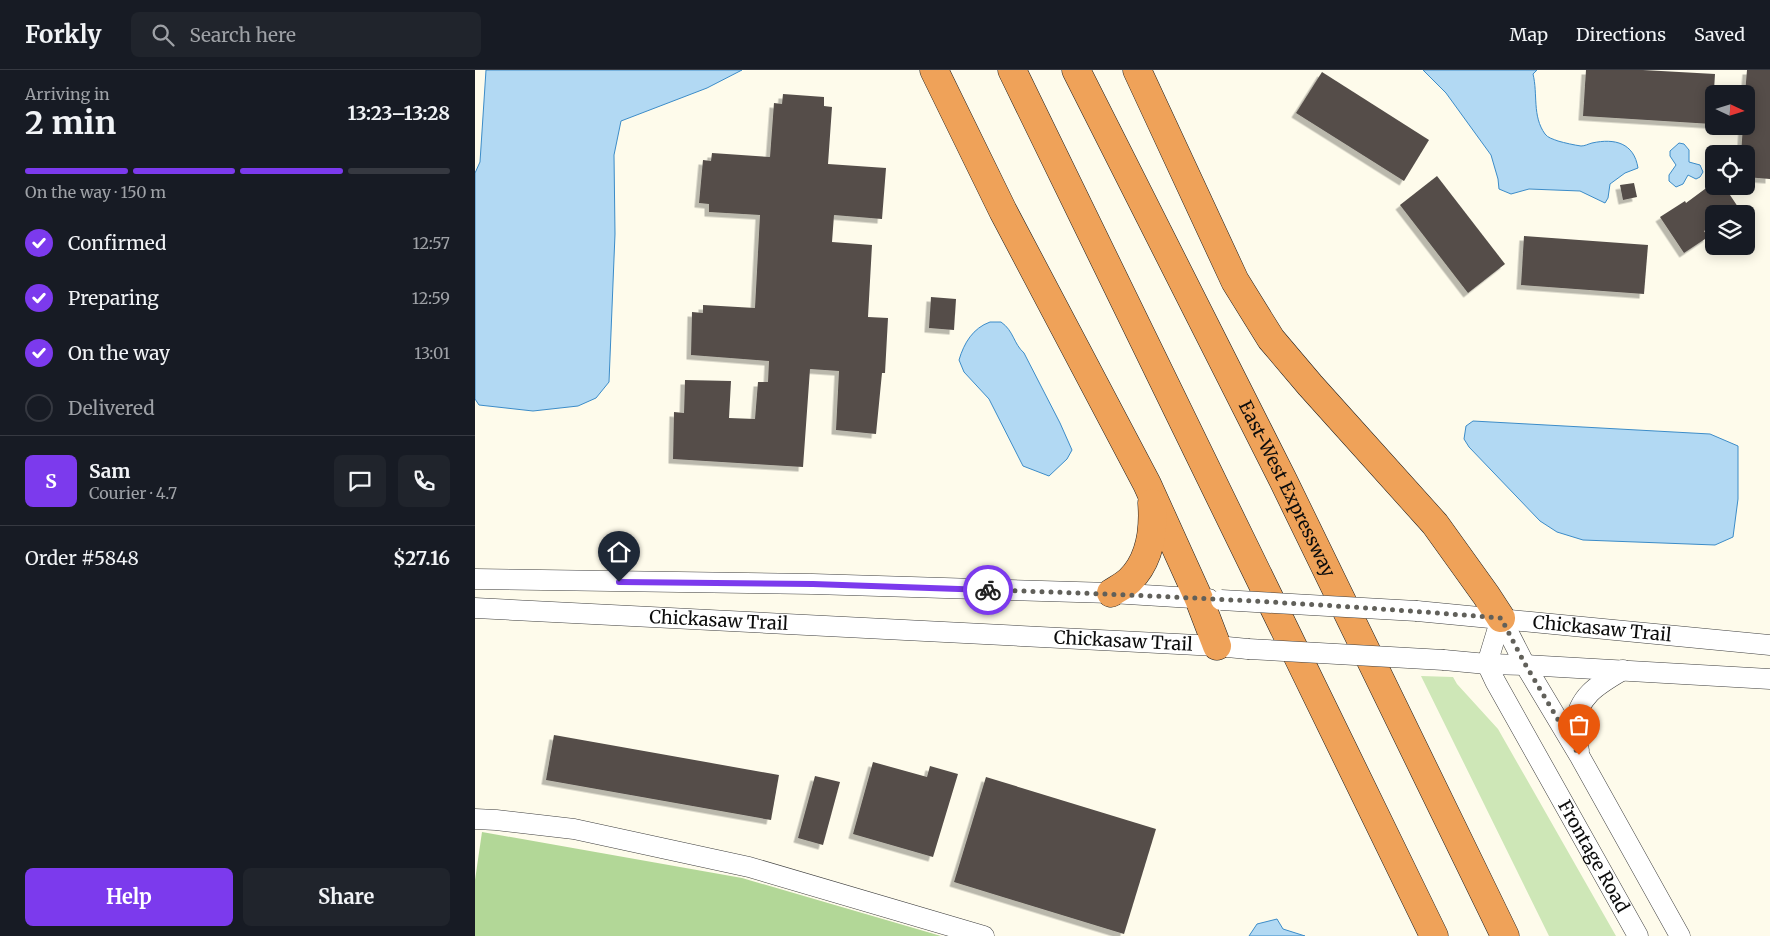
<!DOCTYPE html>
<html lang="en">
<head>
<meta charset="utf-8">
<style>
  body { margin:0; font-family:Merriweather,serif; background:#20242c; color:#f1f3f6; height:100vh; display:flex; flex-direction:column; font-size:19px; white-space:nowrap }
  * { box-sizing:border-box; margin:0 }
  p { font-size:16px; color:#9ea1a6 }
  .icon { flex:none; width:28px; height:28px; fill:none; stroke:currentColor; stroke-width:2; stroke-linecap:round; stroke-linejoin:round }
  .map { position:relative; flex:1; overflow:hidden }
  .sheet { display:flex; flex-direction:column; background:#171b24; width:475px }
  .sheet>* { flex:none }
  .needle { width:32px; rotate:94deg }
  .buttons { position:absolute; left:1230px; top:15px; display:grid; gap:10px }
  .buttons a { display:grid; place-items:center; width:50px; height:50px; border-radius:8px; background:#171b24; box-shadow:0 2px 12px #0003; font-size:25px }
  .pin { position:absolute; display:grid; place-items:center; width:42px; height:42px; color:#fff; margin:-51px -21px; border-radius:50% 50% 50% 0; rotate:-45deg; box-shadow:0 0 5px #0007 }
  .pin .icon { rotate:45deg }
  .courier { position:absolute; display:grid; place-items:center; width:50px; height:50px; margin:-25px; border:4px solid #7c3aed; border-radius:50%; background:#fff; color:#222; box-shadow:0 1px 6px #0007 }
  .head em { font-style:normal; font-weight:700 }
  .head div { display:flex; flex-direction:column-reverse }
  .head { display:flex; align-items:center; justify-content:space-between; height:85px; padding:0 25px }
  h1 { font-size:32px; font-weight:700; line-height:38px }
  .bar { display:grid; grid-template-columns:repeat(4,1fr); gap:8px 5px; align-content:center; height:60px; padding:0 25px }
  .bar i { height:6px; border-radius:4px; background:#363941 }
  .bar .active { background:#7c3aed }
  .bar p { grid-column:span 4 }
  .line { display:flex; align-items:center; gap:12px; padding:0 25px; border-top:1px solid #363941 }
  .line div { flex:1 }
  .round { display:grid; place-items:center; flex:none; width:52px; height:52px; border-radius:8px; background:#20242c }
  ol { padding:0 25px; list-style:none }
  li { display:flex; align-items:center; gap:15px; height:55px }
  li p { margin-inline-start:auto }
  li .icon { padding:5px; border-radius:50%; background:#7c3aed; color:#fff; stroke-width:4 }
  li:last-child { color:#9ea1a6 }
  li i { width:28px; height:28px; border:2px solid #363941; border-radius:50% }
  .button { display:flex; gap:10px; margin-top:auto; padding:10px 25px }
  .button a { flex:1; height:58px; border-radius:8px; background:#7c3aed; color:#fff; font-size:20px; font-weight:700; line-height:58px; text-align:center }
  .button a+a { background:#20242c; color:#f1f3f6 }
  header { display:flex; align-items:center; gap:30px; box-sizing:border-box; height:70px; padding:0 25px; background:#171b24; border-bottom:1px solid #363941 }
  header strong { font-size:24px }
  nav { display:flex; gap:28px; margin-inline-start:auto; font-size:18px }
  .search { width:350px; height:45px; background:#20242c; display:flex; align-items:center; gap:12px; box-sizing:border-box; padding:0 18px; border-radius:8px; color:#9ea1a6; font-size:19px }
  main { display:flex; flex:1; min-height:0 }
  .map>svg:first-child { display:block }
  .green { fill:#cee7b7 }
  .forest { fill:#b2d797 }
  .water { fill:#b2d9f3; stroke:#3c8cc8 }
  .building { fill:#544d49; filter:url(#shadow) }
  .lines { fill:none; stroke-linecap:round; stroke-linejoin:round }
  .minor-casing { stroke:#3f3f3f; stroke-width:21 }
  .highway-casing { stroke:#1d1d1d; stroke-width:29 }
  .minor { stroke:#fff; stroke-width:20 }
  .highway { stroke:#efa259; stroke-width:28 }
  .minor-bridge-casing { stroke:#3f3f3f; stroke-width:21; stroke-linecap:butt }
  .minor-bridge { stroke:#fff; stroke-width:20 }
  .done { stroke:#61605a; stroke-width:5; stroke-dasharray:0 9 }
  .route { stroke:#7c3aed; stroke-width:6 }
  .labels { text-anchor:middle; stroke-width:5; stroke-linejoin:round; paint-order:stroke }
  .street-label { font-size:18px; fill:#0c0c0c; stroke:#fff }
</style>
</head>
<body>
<header>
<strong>Forkly</strong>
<div class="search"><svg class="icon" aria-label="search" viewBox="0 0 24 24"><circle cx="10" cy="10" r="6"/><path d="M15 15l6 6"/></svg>Search here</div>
<nav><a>Map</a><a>Directions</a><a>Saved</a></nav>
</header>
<main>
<section class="sheet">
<div class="head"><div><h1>2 min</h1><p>Arriving in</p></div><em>13:23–13:28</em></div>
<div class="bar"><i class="active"></i><i class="active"></i><i class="active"></i><i></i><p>On the way · 150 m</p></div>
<ol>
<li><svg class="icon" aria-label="check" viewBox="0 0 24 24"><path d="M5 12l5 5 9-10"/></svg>Confirmed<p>12:57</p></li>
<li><svg class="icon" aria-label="check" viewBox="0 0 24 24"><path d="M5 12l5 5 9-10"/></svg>Preparing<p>12:59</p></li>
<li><svg class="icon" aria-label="check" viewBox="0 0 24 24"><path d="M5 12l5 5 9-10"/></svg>On the way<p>13:01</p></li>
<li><i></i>Delivered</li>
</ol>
<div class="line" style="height:90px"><b class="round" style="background:#7c3aed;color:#fff">S</b><div><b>Sam</b><p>Courier · 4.7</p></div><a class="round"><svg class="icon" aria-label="chat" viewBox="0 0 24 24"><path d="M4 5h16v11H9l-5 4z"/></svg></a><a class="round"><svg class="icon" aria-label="phone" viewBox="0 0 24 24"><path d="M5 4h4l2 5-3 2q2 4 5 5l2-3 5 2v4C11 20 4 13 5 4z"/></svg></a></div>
<div class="line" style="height:65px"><div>Order #5848</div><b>$27.16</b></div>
<div class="button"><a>Help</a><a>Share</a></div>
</section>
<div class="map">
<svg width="1295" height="866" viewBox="0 0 1295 866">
  <defs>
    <filter id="shadow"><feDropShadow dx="-4.5" dy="4.5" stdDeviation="0" flood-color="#0004"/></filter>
  </defs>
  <rect width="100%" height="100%" fill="#fefbeb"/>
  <polygon class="green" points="946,606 978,607 982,614 1023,659 1141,866 1074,866"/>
  <polygon class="forest" points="7,762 267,808 466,866 0,866 0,810"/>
  <g class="water">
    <polygon points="11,0 267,0 232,18 146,51 139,85 140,164 134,312 121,328 103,336 58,341 4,335 0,329 0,103 5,92"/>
    <path d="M948,0H1062L1058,4C1063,24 1057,46 1070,64C1073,68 1078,69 1083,71C1090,73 1099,75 1106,76C1110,76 1113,74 1117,73C1140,68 1159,73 1163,98L1150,103L1135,114L1133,128L1130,133L1105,121L1054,119L1036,124L1024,119L1023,109L1016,85L971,23Z"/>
    <polygon points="1204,73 1209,74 1214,80 1214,92 1225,95 1228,102 1225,107 1221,109 1213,105 1208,114 1201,117 1194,111 1194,105 1201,95 1195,86 1195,81"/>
    <path d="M515,252H526C539,261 538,273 549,283L585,353L597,380L592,389L574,406L548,396L514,329L489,302L484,290C489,273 498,258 515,252Z"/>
    <polygon points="998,351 1235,364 1263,376 1263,429 1258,467 1240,475 1108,470 1082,462 1065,451 994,377 989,369 991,356"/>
    <polygon points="802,849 808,859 830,866 774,866 782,854"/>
  </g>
  <g class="building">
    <polygon points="1111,0 1168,0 1240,4 1237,54 1108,46"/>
    <polygon points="1272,0 1295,0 1295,109 1271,107 1271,84 1266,84 1268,56 1271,56 1271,24 1270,24"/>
    <polygon points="847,2 954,70 929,111 821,43"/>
    <polygon points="308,24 349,27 349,36 357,37 353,94 411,98 407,149 359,145 357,172 397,175 393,247 413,248 410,303 407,303 401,364 361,360 364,301 335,299 328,397 198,389 199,342 209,343 210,310 256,311 254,348 280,349 283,312 293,312 294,291 216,285 217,242 228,243 228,235 280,238 285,145 234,142 234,134 224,133 228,90 236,91 237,83 295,87 299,33 307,34"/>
    <polygon points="962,106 1030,194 993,223 925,135"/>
    <polygon points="1159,113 1162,127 1148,130 1145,115"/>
    <polygon points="1234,116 1249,116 1263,137 1254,144 1239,144 1239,154 1229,161 1233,167 1209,183 1185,147 1210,131 1211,133"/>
    <polygon points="1049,166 1173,175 1169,224 1046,215"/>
    <polygon points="456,227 481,229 479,260 454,258"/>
    <polygon points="79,665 304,705 296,750 71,710"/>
    <polygon points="398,692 452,707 455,696 483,704 458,787 378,764"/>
    <polygon points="340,706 365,712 348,775 323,768"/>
    <polygon points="511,707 681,759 649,864 479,812"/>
  </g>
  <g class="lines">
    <g class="minor-casing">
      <g id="minor">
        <polyline points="0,509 338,514 636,523 734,529"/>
        <path id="s1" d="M0,538L742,576L773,579"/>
        <path id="s2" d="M942,541L1295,575"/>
        <polyline points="1026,548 1050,595 1104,685 1205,866"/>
        <path id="s3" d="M1026,548L1012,594L1020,611L1163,866"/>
        <polyline points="969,590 1012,594 1050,595 1295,609"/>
        <path d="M1104,681C1103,673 1100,665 1100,657C1102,626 1124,614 1148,600"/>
        <polyline points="0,749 21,750 99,759 274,797 509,866"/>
      </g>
    </g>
    <g class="highway-casing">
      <g id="highway">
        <polyline points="459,0 528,141 672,414 724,529 742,576"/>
        <polyline points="537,0 959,866"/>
        <path id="s4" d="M601,0L808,410L1030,866"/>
        <polyline points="662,0 760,211 796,269 835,315 960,454 1011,525 1026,548"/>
        <path d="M636,523C642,519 650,515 655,510C675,490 679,460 677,433"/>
      </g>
    </g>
    <use href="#minor" class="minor"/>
    <use href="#highway" class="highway"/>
    <g class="minor-bridge-casing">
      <g id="minor-bridge">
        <polyline points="746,530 942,541"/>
        <polyline points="773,579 969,590"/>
      </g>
    </g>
    <use href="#minor-bridge" class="minor-bridge"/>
  </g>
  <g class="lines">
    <path class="done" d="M513,520C684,525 855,534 1026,548L1050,594L1104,685"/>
    <polyline class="route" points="144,512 338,514 513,520"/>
  </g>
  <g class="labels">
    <g class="street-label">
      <text dy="6" stroke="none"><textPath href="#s4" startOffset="469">East-West Expressway</textPath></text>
      <text dy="6" stroke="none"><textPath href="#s1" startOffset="244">Chickasaw Trail</textPath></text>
      <text dy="6" stroke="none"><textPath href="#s2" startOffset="186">Chickasaw Trail</textPath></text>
      <text dy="6" stroke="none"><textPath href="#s1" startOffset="649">Chickasaw Trail</textPath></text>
      <text dy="6" stroke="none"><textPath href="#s3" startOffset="268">Frontage Road</textPath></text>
    </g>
  </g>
</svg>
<div class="buttons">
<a><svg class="needle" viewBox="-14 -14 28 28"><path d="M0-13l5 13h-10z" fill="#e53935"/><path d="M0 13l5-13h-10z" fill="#9ea1a6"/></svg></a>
<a><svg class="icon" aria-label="locate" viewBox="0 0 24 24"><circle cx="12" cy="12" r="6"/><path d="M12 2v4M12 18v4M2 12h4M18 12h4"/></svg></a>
<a><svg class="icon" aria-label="layers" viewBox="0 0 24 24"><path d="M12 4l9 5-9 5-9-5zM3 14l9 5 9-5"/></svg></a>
</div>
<div class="pin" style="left:1104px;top:685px;background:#ea580c"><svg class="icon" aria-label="bag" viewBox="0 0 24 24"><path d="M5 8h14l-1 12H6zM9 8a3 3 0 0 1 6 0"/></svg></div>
<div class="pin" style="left:144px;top:512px;background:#1f2937"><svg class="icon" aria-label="home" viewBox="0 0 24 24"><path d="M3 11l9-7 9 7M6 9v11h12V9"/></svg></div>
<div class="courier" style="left:513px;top:520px"><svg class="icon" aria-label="bike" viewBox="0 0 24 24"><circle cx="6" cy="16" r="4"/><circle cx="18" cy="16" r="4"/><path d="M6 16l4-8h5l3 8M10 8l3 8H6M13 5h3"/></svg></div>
</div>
</main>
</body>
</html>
